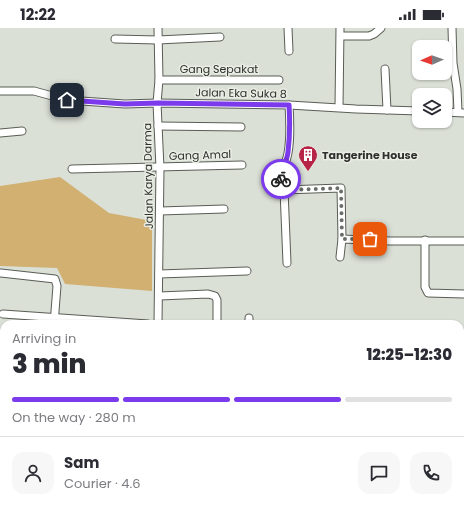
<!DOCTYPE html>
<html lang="en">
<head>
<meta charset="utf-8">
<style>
  body { margin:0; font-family:Poppins,sans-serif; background:#f7f7f7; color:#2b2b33; height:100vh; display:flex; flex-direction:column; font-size:15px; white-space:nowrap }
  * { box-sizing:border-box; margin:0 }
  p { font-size:13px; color:#7c7c81 }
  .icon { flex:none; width:22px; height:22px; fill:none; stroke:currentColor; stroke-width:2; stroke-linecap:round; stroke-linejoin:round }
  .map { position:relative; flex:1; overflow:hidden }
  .panel { position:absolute; left:0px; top:292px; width:464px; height:196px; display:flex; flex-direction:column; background:#fff; border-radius:12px 12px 0 0; box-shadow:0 1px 3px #0004 }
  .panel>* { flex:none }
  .needle { width:26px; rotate:268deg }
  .controls { position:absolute; left:412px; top:12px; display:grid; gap:8px }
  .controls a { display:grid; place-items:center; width:40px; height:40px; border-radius:8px; background:#fff; box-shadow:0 1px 3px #0004; font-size:20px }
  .pin { position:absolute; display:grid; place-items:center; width:34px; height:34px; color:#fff; margin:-17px; border-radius:8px; box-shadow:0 2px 6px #0006 }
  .courier { position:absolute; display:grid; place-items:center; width:40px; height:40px; margin:-20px; border:3px solid #7c3aed; border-radius:50%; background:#fff; color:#222; box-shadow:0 1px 5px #0007 }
  .headline em { font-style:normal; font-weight:800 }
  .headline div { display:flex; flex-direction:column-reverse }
  .headline { display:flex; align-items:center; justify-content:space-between; height:68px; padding:0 12px }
  h1 { font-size:26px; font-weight:800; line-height:30px }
  .bar { display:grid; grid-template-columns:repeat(4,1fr); gap:6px 4px; align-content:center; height:48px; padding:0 12px }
  .bar i { height:5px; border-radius:3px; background:#e1e1e2 }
  .bar .active { background:#7c3aed }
  .bar p { grid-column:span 4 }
  .line { display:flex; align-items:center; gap:10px; padding:0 12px; border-top:1px solid #e1e1e2 }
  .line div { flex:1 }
  .round { display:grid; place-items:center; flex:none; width:42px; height:42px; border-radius:12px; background:#f7f7f7 }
  .status { display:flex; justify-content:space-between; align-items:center; height:28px; padding:0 20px; background:#fff; direction:ltr }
  .status svg { height:11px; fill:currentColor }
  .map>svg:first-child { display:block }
  .green { fill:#d1b072 }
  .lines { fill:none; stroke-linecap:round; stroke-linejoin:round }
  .minor-casing { stroke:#595d55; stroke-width:9 }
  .minor { stroke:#fff; stroke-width:7 }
  .done { stroke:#6b6e68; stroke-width:4; stroke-dasharray:0 7.2 }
  .route { stroke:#7c3aed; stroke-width:5 }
  .labels { text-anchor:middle; stroke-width:3; stroke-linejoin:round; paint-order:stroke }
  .street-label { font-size:11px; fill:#2e302d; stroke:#e9ede4 }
  .poi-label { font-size:11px; font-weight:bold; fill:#2e302d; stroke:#e9ede4; text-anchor:start }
</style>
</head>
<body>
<div class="status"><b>12:22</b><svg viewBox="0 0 49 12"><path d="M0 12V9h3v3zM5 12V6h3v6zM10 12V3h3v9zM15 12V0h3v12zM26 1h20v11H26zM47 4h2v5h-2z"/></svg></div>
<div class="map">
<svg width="464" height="488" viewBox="0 0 464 488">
  <rect width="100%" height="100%" fill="#dbe0d7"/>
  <polygon class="green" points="60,149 109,185 152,193 152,263 65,256 57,240 0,238 0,158"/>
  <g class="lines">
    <g class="minor-casing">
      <g id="minor">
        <polyline points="158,0 159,52 157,75 160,140 158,296"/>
        <polyline points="288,0 289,23"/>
        <polyline points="452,0 453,35 457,61 458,84"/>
        <polyline points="341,8 369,8 374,6 381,0"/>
        <polyline points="115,11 158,12 220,9"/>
        <polyline points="385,41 387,82"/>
        <polyline points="159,52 279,52"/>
        <polyline points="0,63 34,63 67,72 125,76 157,75 289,77 356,81 419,83"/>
        <polyline points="339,79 340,0"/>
        <polyline points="445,84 464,85"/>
        <polyline points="158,98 241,99"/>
        <polyline points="0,105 22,103"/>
        <polyline points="72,141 242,137"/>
        <polyline points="284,162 341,160 342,211 340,229"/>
        <polyline points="160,183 224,181"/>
        <polyline points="342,211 390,213 464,213"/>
        <polyline points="425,212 425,259 428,265 464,266"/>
        <path d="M287,235L284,162C279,144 285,141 288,125C291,109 290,93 289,77"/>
        <polyline points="1,245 55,251 57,258 54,296"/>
        <polyline points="159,246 247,243"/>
        <polyline points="159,268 208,266 215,268 217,272 217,296"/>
        <polyline points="3,286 148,296"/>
        <polyline points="249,290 249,296"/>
        <polyline points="460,321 464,321"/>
        <polyline points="0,397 4,398"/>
        <polyline points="237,484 238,488"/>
        <polyline points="278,484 279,488"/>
        <polyline points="315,484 315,488"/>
        <polyline points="38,488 65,488"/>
        <polyline points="156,488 156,484"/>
      </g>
    </g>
    <use href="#minor" class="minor"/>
  </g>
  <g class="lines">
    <polyline class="done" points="281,151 284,162 341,160 342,211 370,211"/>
    <path class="route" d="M67,72L125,76L158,75L289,77C290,93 290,108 288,124C287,133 282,141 281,151"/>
  </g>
  <defs>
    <g id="building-pin" transform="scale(1)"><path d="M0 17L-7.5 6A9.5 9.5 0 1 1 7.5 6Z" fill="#b72546" stroke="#e9ede4"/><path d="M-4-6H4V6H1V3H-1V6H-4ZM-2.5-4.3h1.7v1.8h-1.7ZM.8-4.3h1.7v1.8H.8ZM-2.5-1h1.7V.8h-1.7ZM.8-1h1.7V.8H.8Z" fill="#fff"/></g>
  </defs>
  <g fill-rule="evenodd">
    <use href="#building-pin" x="308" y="127"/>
  </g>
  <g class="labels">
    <g class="street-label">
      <text x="219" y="45">Gang Sepakat</text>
      <text transform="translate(241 65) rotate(1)" y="4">Jalan Eka Suka 8</text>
      <text transform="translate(200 127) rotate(-2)" y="4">Gang Amal</text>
      <text transform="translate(148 148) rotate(-91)" y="4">Jalan Karya Darma</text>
    </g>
    <g class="poi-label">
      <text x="322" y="131">Tangerine House</text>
    </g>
  </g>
</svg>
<div class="controls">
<a><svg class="needle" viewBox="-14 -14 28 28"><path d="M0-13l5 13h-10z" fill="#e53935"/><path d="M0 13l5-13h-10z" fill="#7c7c81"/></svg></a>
<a><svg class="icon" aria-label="layers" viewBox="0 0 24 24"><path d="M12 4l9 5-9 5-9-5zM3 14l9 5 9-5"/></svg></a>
</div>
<div class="pin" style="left:370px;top:211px;background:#ea580c"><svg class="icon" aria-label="bag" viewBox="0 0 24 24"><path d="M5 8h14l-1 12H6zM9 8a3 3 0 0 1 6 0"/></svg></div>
<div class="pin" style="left:67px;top:72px;background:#1f2937"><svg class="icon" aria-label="home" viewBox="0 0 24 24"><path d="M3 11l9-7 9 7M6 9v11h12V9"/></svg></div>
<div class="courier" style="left:281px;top:151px"><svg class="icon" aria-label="bike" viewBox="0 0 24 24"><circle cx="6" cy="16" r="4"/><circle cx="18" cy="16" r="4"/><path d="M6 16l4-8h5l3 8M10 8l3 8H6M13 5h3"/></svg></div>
<section class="panel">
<div class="headline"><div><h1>3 min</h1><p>Arriving in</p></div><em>12:25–12:30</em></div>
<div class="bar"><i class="active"></i><i class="active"></i><i class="active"></i><i></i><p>On the way · 280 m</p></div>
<div class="line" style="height:72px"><a class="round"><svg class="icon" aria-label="person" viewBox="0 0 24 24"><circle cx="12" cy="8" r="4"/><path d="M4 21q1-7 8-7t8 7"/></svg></a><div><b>Sam</b><p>Courier · 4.6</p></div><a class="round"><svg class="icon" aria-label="chat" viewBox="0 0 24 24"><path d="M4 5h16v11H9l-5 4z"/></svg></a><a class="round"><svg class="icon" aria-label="phone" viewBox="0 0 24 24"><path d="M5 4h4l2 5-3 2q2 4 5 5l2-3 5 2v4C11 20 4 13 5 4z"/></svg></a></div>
</section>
</div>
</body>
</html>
